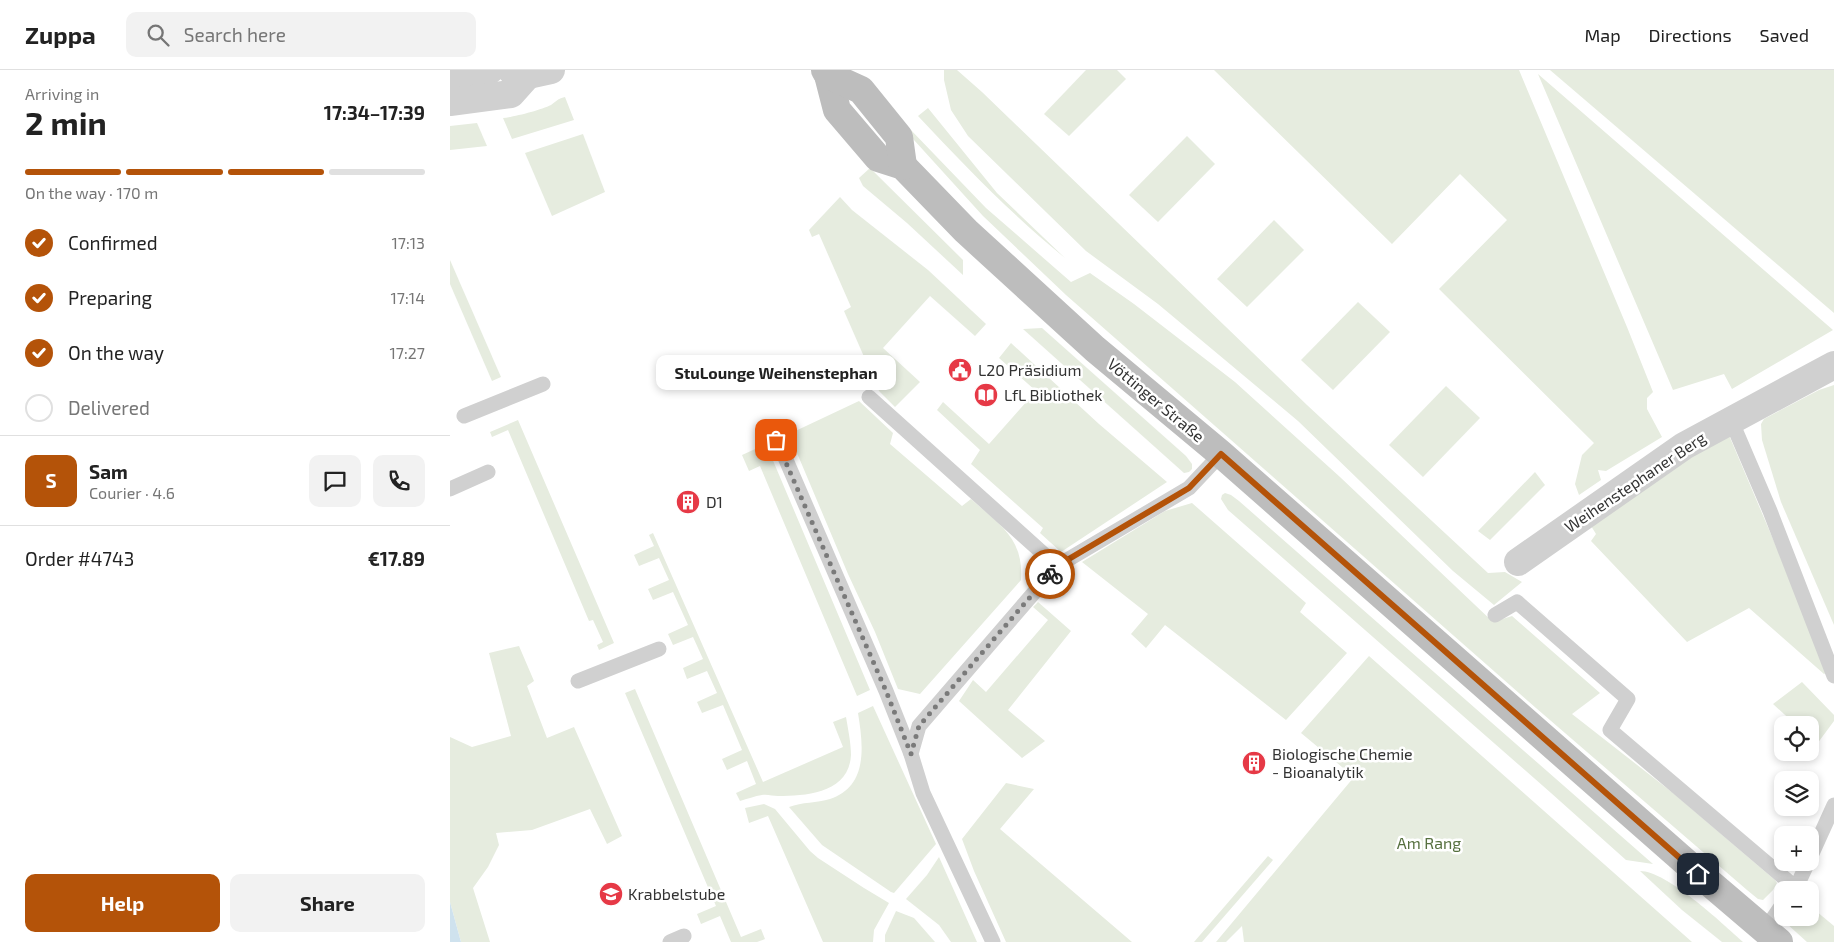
<!DOCTYPE html>
<html lang="en">
<head>
<meta charset="utf-8">
<style>
  body { margin:0; font-family:"Exo 2",sans-serif; background:#f2f2f2; color:#222; height:100vh; display:flex; flex-direction:column; font-size:19px; white-space:nowrap }
  * { box-sizing:border-box; margin:0 }
  p { font-size:16px; color:#767676 }
  .icon { flex:none; width:28px; height:28px; fill:none; stroke:currentColor; stroke-width:2; stroke-linecap:round; stroke-linejoin:round }
  .map { position:relative; flex:1; overflow:hidden }
  .drawer { display:flex; flex-direction:column; background:#fff; width:450px }
  .drawer>* { flex:none }
  .tools { position:absolute; left:1324px; top:646px; display:grid; gap:10px }
  .tools a { display:grid; place-items:center; width:45px; height:45px; border-radius:10px; background:#fff; box-shadow:0 2px 8px #0003; font-size:25px }
  .pin { position:absolute; display:grid; place-items:center; width:42px; height:42px; color:#fff; margin:-21px; border-radius:10px; box-shadow:0 2px 8px #0006 }
  .courier { position:absolute; display:grid; place-items:center; width:50px; height:50px; margin:-25px; border:4px solid #b45309; border-radius:50%; background:#fff; color:#222; box-shadow:0 1px 6px #0007 }
  .bubble { position:absolute; height:35px; border-radius:10px; background:#fff; box-shadow:0 2px 8px #0003; font-size:16px; font-weight:700; line-height:35px; text-align:center }
  .headline em { font-style:normal; font-weight:700 }
  .headline div { display:flex; flex-direction:column-reverse }
  .headline { display:flex; align-items:center; justify-content:space-between; height:85px; padding:0 25px }
  h1 { font-size:32px; font-weight:700; line-height:38px }
  .bar { display:grid; grid-template-columns:repeat(4,1fr); gap:8px 5px; align-content:center; height:60px; padding:0 25px }
  .bar i { height:6px; border-radius:4px; background:#e0e0e0 }
  .bar .selected { background:#b45309 }
  .bar p { grid-column:span 4 }
  .line { display:flex; align-items:center; gap:12px; padding:0 25px; border-top:1px solid #e0e0e0 }
  .line div { flex:1 }
  .round { display:grid; place-items:center; flex:none; width:52px; height:52px; border-radius:10px; background:#f2f2f2 }
  ol { padding:0 25px; list-style:none }
  li { display:flex; align-items:center; gap:15px; height:55px }
  li p { margin-inline-start:auto }
  li .icon { padding:5px; border-radius:50%; background:#b45309; color:#fff; stroke-width:4 }
  li:last-child { color:#767676 }
  li i { width:28px; height:28px; border:2px solid #e0e0e0; border-radius:50% }
  .cta { display:flex; gap:10px; margin-top:auto; padding:10px 25px }
  .cta a { flex:1; height:58px; border-radius:10px; background:#b45309; color:#fff; font-size:20px; font-weight:700; line-height:58px; text-align:center }
  .cta a+a { background:#f2f2f2; color:#222 }
  header { display:flex; align-items:center; gap:30px; box-sizing:border-box; height:70px; padding:0 25px; background:#fff; border-bottom:1px solid #e0e0e0 }
  header strong { font-size:24px }
  nav { display:flex; gap:28px; margin-inline-start:auto; font-size:18px }
  .search { width:350px; height:45px; background:#f2f2f2; display:flex; align-items:center; gap:12px; box-sizing:border-box; padding:0 18px; border-radius:10px; color:#767676; font-size:19px }
  main { display:flex; flex:1; min-height:0 }
  .map>svg:first-child { display:block }
  .green { fill:#e6ecdf }
  .water { fill:#cfe2ee }
  .lines { fill:none; stroke-linecap:round; stroke-linejoin:round }
  .service { stroke:#d0d0d0; stroke-width:15 }
  .minor { stroke:#d0d0d0; stroke-width:28 }
  .tertiary { stroke:#d0d0d0; stroke-width:28 }
  .secondary { stroke:#bdbdbd; stroke-width:28 }
  .done { stroke:#7a7a7a; stroke-width:5; stroke-dasharray:0 9 }
  .route { stroke:#b45309; stroke-width:6 }
  .labels { text-anchor:middle; stroke-width:5; stroke-linejoin:round; paint-order:stroke }
  .poi-label { font-size:16px; fill:#333; stroke:#fff; text-anchor:start }
  .street-label { font-size:16px; fill:#333; stroke:#fff }
  .park-label { font-size:16px; fill:#56703f; stroke:#fff }
</style>
</head>
<body>
<header>
<strong>Zuppa</strong>
<div class="search"><svg class="icon" aria-label="search" viewBox="0 0 24 24"><circle cx="10" cy="10" r="6"/><path d="M15 15l6 6"/></svg>Search here</div>
<nav><a>Map</a><a>Directions</a><a>Saved</a></nav>
</header>
<main>
<section class="drawer">
<div class="headline"><div><h1>2 min</h1><p>Arriving in</p></div><em>17:34–17:39</em></div>
<div class="bar"><i class="selected"></i><i class="selected"></i><i class="selected"></i><i></i><p>On the way · 170 m</p></div>
<ol>
<li><svg class="icon" aria-label="check" viewBox="0 0 24 24"><path d="M5 12l5 5 9-10"/></svg>Confirmed<p>17:13</p></li>
<li><svg class="icon" aria-label="check" viewBox="0 0 24 24"><path d="M5 12l5 5 9-10"/></svg>Preparing<p>17:14</p></li>
<li><svg class="icon" aria-label="check" viewBox="0 0 24 24"><path d="M5 12l5 5 9-10"/></svg>On the way<p>17:27</p></li>
<li><i></i>Delivered</li>
</ol>
<div class="line" style="height:90px"><b class="round" style="background:#b45309;color:#fff">S</b><div><b>Sam</b><p>Courier · 4.6</p></div><a class="round"><svg class="icon" aria-label="chat" viewBox="0 0 24 24"><path d="M4 5h16v11H9l-5 4z"/></svg></a><a class="round"><svg class="icon" aria-label="phone" viewBox="0 0 24 24"><path d="M5 4h4l2 5-3 2q2 4 5 5l2-3 5 2v4C11 20 4 13 5 4z"/></svg></a></div>
<div class="line" style="height:65px"><div>Order #4743</div><b>€17.89</b></div>
<div class="cta"><a>Help</a><a>Share</a></div>
</section>
<div class="map">
<svg width="1384" height="872" viewBox="0 0 1384 872">
  <rect width="100%" height="100%" fill="#fff"/>
  <g class="green">
    <polygon points="494,0 507,0 532,22 857,335 1038,503 1055,502 1072,512 1044,535 1003,501 848,351 708,234 636,181 518,66 501,40 494,10"/>
    <polygon points="636,0 667,0 676,9 619,66 594,44"/>
    <polygon points="764,0 1069,0 1177,257 1203,322 1197,328 1197,339 1212,367 1156,401 1148,400 1151,410 1129,425 1125,414 1132,385 1144,373 989,219 1057,150 1010,104 942,174"/>
    <polygon points="1100,0 1384,0 1384,243"/>
    <polygon points="1088,4 1383,260 1282,319 1274,304 1223,320"/>
    <path d="M115,27L124,50L62,69L53,48C64,47 91,40 101,35C107,31 107,29 115,27Z"/>
    <path d="M478,38L547,123L615,188C562,145 515,96 468,46Z"/>
    <polygon points="27,53 37,76 0,80 0,56"/>
    <polygon points="459,58 536,138 621,212 640,203 684,234 785,312 890,407 1043,552 1062,546 1150,623 1122,644 1223,723 1325,810 1327,813 1323,820 1313,830 1308,829 1297,820 1086,638 616,225 533,146 454,59"/>
    <polygon points="133,64 155,122 102,146 75,83"/>
    <polygon points="737,66 765,94 708,152 679,125"/>
    <polygon points="420,98 513,190 513,205 457,153 413,116 409,108"/>
    <polygon points="390,127 402,140 478,200 536,254 525,266 480,226 433,278 470,312 445,337 429,321 394,241 401,237 369,164 362,167 359,160"/>
    <polygon points="824,150 854,180 797,237 767,209"/>
    <polygon points="0,190 51,307 42,311 0,214"/>
    <polygon points="908,232 940,262 883,320 851,290"/>
    <polygon points="592,258 736,386 742,394 742,399 739,402 734,403 573,259"/>
    <polygon points="561,273 649,354 717,412 611,482 590,463 593,458 521,394 530,380 487,340 493,332 539,374 586,321 549,288"/>
    <polygon points="1384,315 1384,555 1331,432 1312,370 1311,354 1314,349 1369,320"/>
    <polygon points="996,316 1030,348 973,407 939,375"/>
    <path d="M409,331L443,363L440,374L512,436L521,429C549,454 574,468 571,510L470,624L448,619L425,562L398,504L339,364Z"/>
    <polygon points="68,350 164,573 149,580 147,575 153,572 143,550 139,551 58,360 42,367 40,362"/>
    <polygon points="1278,363 1379,601 1374,604 1299,538 1237,572 1141,471 1146,464 1138,451"/>
    <polygon points="316,374 420,620 407,626 310,396 299,401 292,385"/>
    <polygon points="1085,402 1095,415 1040,470 1028,461"/>
    <polygon points="775,423 781,425 789,431 1203,794 1176,790 1101,723 778,440 771,429 772,425"/>
    <polygon points="742,433 856,533 850,542 897,583 836,650 715,555 696,578 681,564 698,544 632,492 715,441"/>
    <path d="M203,463L313,712L393,677L383,652L396,647C398,659 401,673 401,685C399,723 357,726 328,726C323,726 317,724 312,725C305,726 297,729 290,731L286,723L306,714L297,691L277,700L272,689L292,680L273,635L252,643L247,632L267,623L257,601L237,609L233,598L253,589L243,567L223,575L218,564L238,555L223,522L203,530L198,519L219,510L209,488L189,496L184,485L204,476L199,465Z"/>
    <polygon points="588,532 621,561 558,640 595,671 572,688 509,631 523,610 536,622 598,550 583,537"/>
    <polygon points="69,576 84,611 77,616 97,668 124,657 172,766 157,774 140,739 82,760 46,763 49,775 38,797 23,818 40,872 11,872 0,832 0,667 22,677 61,666 39,583"/>
    <polygon points="919,586 1242,872 794,872 792,856 776,872 766,872 904,707 851,663"/>
    <polygon points="1352,612 1384,645 1384,651 1367,674 1360,668 1360,655 1346,655 1323,634"/>
    <polygon points="185,619 291,867 311,859 315,869 307,872 281,872 270,846 251,854 247,844 266,836 175,623"/>
    <path d="M423,636L486,774L444,823L441,822L372,775L339,737C352,732 367,733 380,729C419,716 413,674 408,643Z"/>
    <polygon points="556,713 584,719 550,759 682,872 556,872 524,801 512,769"/>
    <polygon points="314,734 325,739 360,781 368,788 414,818 439,833 424,860 423,872 373,872 318,746 299,753 295,738"/>
    <polygon points="818,786 823,790 752,872 744,872"/>
    <polygon points="489,787 527,872 501,872 489,855 456,829 477,805"/>
    <path d="M1190,801C1217,801 1272,853 1293,872H1272L1232,840Z"/>
    <polygon points="1360,836 1384,856 1384,872 1357,872 1336,853 1335,848 1360,848"/>
    <polygon points="446,841 464,848 485,872 435,872 435,865"/>
  </g>
  <polygon class="water" points="0,832 11,872 0,872"/>
  <g class="lines">
    <g class="service">
      <polyline points="419,327 607,496"/>
      <polyline points="14,346 93,314"/>
      <polyline points="1281,350 1320,441 1384,606"/>
      <polyline points="327,369 436,621 461,684"/>
      <polyline points="0,419 38,402"/>
      <polyline points="1045,545 1067,532 1178,629 1160,660 1346,818"/>
      <polyline points="128,611 209,579"/>
      <polyline points="1360,788 1384,735"/>
      <polyline points="1345,820 1358,792"/>
      <polyline points="1315,860 1332,835"/>
      <polyline points="220,872 234,866"/>
      <polyline points="543,872 473,723 461,684 469,656 607,496 739,418 771,384"/>
    </g>
    <polyline class="minor" points="1068,492 1234,376 1384,295"/>
    <g class="tertiary">
      <polyline points="61,0 78,5 101,0"/>
      <polyline points="0,6 40,0"/>
      <polyline points="0,32 61,24 78,5"/>
    </g>
    <g class="secondary">
      <polyline points="375,0 378,5 387,40 428,88 453,96 516,161 645,279 771,384 1248,803 1329,872"/>
      <polyline points="378,5 411,20 449,67 453,96"/>
    </g>
  </g>
  <g class="lines">
    <polyline class="done" points="326,370 436,621 461,684 469,656 600,504"/>
    <polyline class="route" points="600,504 607,496 739,418 771,384 1248,804"/>
  </g>
  <defs>
    <g id="civic-disc" transform="scale(1.25)"><circle r="9.5" fill="#e63946" stroke="#fff"/><path d="M-.6-6.5H3V-4.5H.6V-3L4-1V1h2V6H-6V1h2V-1L-.6-3ZM-1.2 2.5V6h2.4V2.5Z" fill="#fff"/></g>
    <g id="library-disc" transform="scale(1.25)"><circle r="9.5" fill="#e63946" stroke="#fff"/><path d="M-6-4Q-3-5.5-.7-3.5V5Q-3 3-6 4ZM6-4Q3-5.5 .7-3.5V5Q3 3 6 4Z" fill="#fff"/></g>
    <g id="building-disc" transform="scale(1.25)"><circle r="9.5" fill="#e63946" stroke="#fff"/><path d="M-4-6H4V6H1V3H-1V6H-4ZM-2.5-4.3h1.7v1.8h-1.7ZM.8-4.3h1.7v1.8H.8ZM-2.5-1h1.7V.8h-1.7ZM.8-1h1.7V.8H.8Z" fill="#fff"/></g>
    <g id="school-disc" transform="scale(1.25)"><circle r="9.5" fill="#e63946" stroke="#fff"/><path d="M0-5L7-2L0 1L-7-2ZM-4 1L0 2.5L4 1V4Q0 6-4 4Z" fill="#fff"/></g>
  </defs>
  <g fill-rule="evenodd">
    <use href="#civic-disc" x="510" y="300"/>
    <use href="#library-disc" x="536" y="325"/>
    <use href="#building-disc" x="238" y="432"/>
    <use href="#building-disc" x="804" y="693"/>
    <use href="#school-disc" x="161" y="824"/>
  </g>
  <g class="labels">
    <g class="poi-label">
      <text x="528" y="306">L20 Präsidium</text>
      <text x="554" y="331">LfL Bibliothek</text>
      <text x="256" y="438">D1</text>
      <text x="822" y="690">Biologische Chemie<tspan x="822" dy="18">- Bioanalytik</tspan></text>
      <text x="178" y="830">Krabbelstube</text>
    </g>
    <g class="street-label">
      <text transform="translate(706 330) rotate(40)" y="6">Vöttinger Straße</text>
      <text transform="translate(1185 412) rotate(-34)" y="6">Weihenstephaner Berg</text>
    </g>
    <g class="park-label">
      <text x="979" y="779">Am Rang</text>
    </g>
  </g>
</svg>
<div class="tools">
<a><svg class="icon" aria-label="locate" viewBox="0 0 24 24"><circle cx="12" cy="12" r="6"/><path d="M12 2v4M12 18v4M2 12h4M18 12h4"/></svg></a>
<a><svg class="icon" aria-label="layers" viewBox="0 0 24 24"><path d="M12 4l9 5-9 5-9-5zM3 14l9 5 9-5"/></svg></a>
<a>+</a>
<a>−</a>
</div>
<div class="pin" style="left:326px;top:370px;background:#ea580c"><svg class="icon" aria-label="bag" viewBox="0 0 24 24"><path d="M5 8h14l-1 12H6zM9 8a3 3 0 0 1 6 0"/></svg></div>
<div class="pin" style="left:1248px;top:804px;background:#1f2937"><svg class="icon" aria-label="home" viewBox="0 0 24 24"><path d="M3 11l9-7 9 7M6 9v11h12V9"/></svg></div>
<div class="courier" style="left:600px;top:504px"><svg class="icon" aria-label="bike" viewBox="0 0 24 24"><circle cx="6" cy="16" r="4"/><circle cx="18" cy="16" r="4"/><path d="M6 16l4-8h5l3 8M10 8l3 8H6M13 5h3"/></svg></div>
<div class="bubble" style="left:206px;top:285px;width:240px">StuLounge Weihenstephan</div>
</div>
</main>
</body>
</html>
